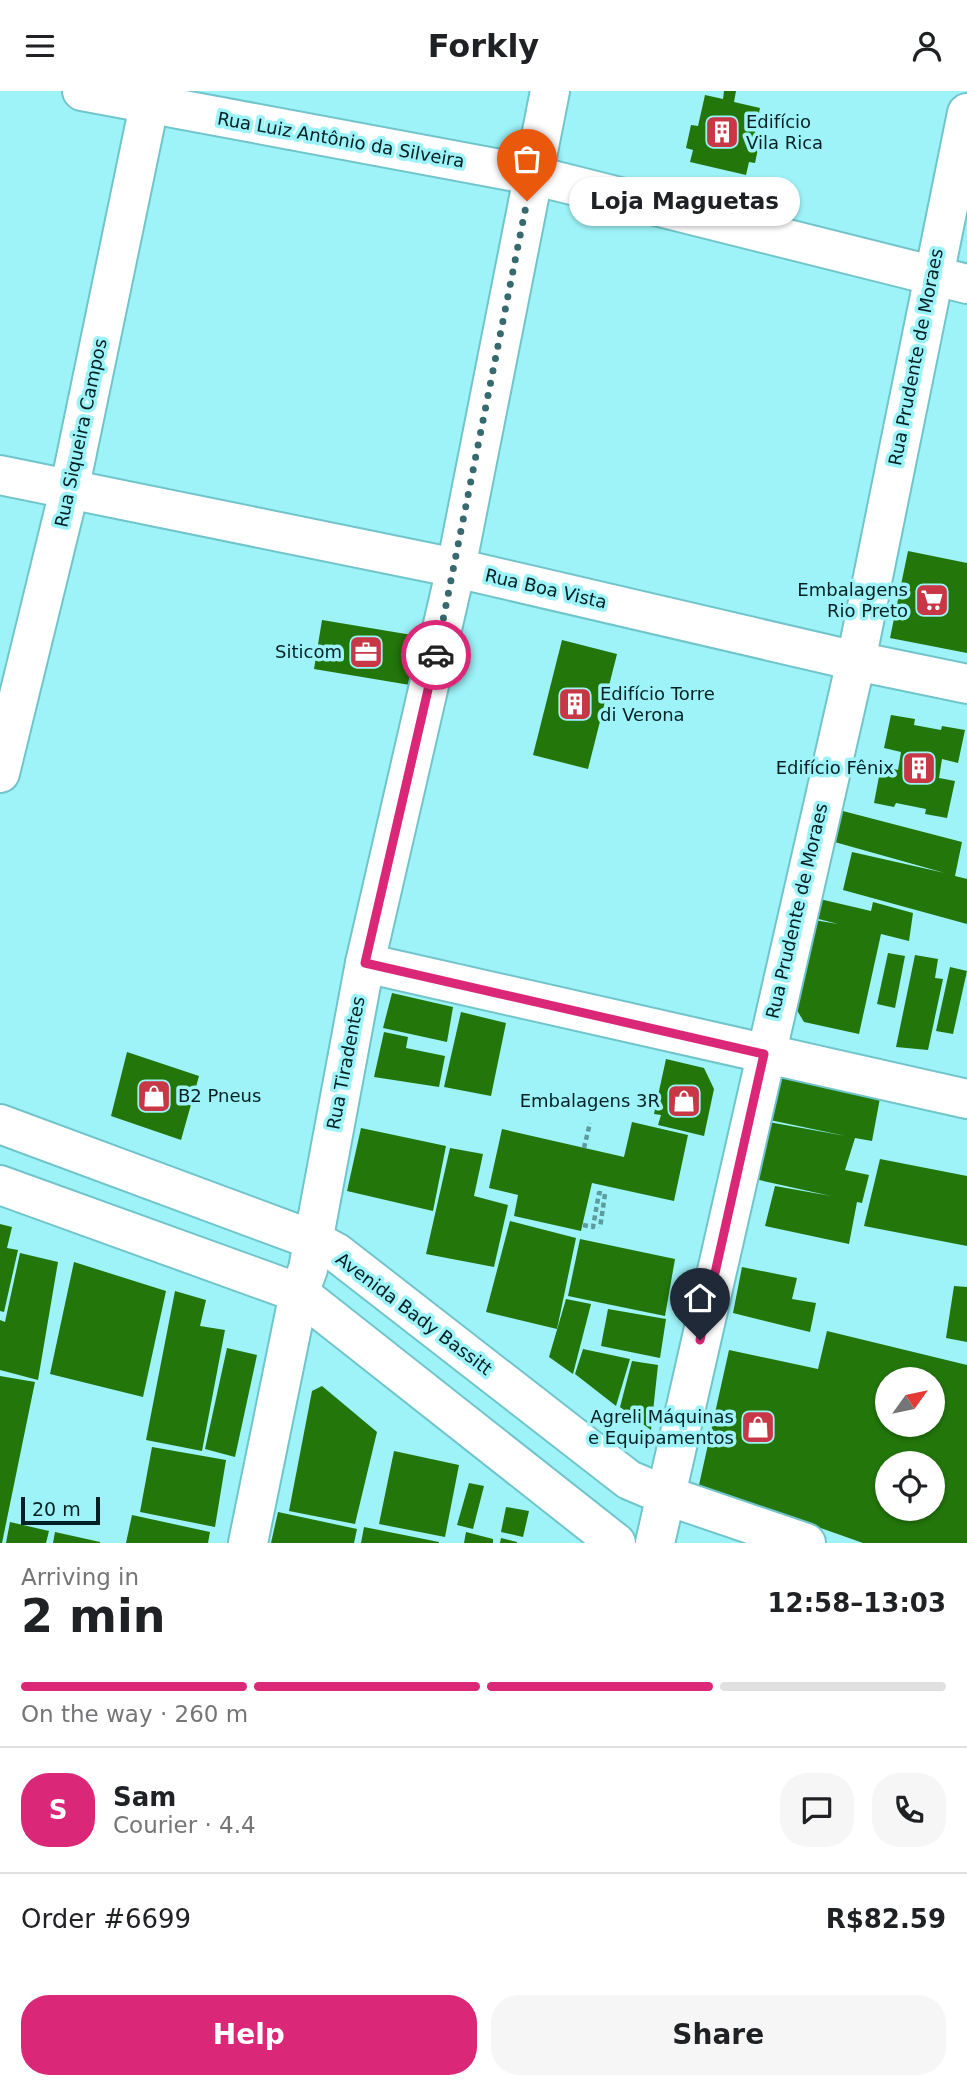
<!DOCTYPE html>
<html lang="en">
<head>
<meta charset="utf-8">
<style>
  body { margin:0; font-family:"DejaVu Sans",sans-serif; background:#f6f6f6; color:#202124; height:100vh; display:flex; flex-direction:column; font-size:26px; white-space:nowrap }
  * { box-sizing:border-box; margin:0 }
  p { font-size:23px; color:#757577 }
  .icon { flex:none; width:38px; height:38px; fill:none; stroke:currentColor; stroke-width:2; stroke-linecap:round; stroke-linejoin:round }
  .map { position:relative; height:1452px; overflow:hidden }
  .drawer { display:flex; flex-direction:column; background:#fff; flex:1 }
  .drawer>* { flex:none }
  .needle { width:46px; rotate:57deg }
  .fabs { position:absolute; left:875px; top:1276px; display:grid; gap:14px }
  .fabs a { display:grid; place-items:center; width:70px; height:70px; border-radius:50%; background:#fff; box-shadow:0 2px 5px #0004; font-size:35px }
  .scale { position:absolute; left:21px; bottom:18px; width:79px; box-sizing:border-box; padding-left:7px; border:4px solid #002123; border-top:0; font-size:19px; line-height:24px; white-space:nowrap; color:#002123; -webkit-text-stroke:5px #9ef3f8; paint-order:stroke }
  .pin { position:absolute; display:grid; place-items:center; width:60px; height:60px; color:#fff; margin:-72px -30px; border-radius:50% 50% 50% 0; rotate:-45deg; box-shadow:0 0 7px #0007 }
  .pin .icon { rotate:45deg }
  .courier { position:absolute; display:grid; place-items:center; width:70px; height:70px; margin:-35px; border:5px solid #db2777; border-radius:50%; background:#fff; color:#222; box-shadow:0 2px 9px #0007 }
  .bubble { position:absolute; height:49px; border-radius:24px; background:#fff; box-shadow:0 2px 5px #0004; font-size:23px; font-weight:800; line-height:49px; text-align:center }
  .headline em { font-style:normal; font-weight:800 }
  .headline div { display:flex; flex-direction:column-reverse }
  .headline { display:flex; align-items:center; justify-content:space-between; height:119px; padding:0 21px }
  h1 { font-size:46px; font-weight:800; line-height:52px }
  .bar { display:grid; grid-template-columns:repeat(4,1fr); gap:10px 7px; align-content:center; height:84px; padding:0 21px }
  .bar i { height:9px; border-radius:5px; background:#e0e0e0 }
  .bar .current { background:#db2777 }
  .bar p { grid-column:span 4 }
  .line { display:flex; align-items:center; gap:18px; padding:0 21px; border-top:2px solid #e0e0e0 }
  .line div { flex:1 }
  .round { display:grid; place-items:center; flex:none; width:74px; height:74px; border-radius:28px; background:#f6f6f6 }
  .primary-button { display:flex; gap:14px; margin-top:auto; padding:14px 21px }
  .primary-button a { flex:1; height:80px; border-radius:28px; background:#db2777; color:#fff; font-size:28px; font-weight:800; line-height:80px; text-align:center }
  .primary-button a+a { background:#f6f6f6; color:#202124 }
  header { display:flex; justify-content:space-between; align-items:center; height:91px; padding:0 21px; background:#fff; font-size:32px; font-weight:800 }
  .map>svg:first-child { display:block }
  .building { fill:#22760a; fill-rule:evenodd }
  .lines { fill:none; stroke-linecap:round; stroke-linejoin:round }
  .minor-casing { stroke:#71c5ca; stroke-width:42 }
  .major-casing { stroke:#71c5ca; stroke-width:42 }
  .path { stroke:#5c9b9e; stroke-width:4.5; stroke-dasharray:5 3.5; stroke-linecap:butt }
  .minor { stroke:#fff; stroke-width:38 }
  .major { stroke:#fff; stroke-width:38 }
  .done { stroke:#376a6e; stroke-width:7; stroke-dasharray:0 12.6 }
  .route { stroke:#db2777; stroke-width:9 }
  .labels { text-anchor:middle; stroke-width:7; stroke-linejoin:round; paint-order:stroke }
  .poi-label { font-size:18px; fill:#002123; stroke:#9ef3f8; text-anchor:end }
  .street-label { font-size:18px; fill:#002123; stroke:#9ef3f8 }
</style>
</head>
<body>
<header><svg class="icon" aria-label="menu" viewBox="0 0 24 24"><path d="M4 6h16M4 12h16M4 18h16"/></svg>Forkly<svg class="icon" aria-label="person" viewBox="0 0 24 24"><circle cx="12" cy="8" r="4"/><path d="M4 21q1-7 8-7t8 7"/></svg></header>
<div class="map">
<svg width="967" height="1452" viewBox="0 0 967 1452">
  <rect width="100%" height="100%" fill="#9ef3f8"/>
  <g class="building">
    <polygon points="724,0 736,0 734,11 760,17 754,47 760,48 755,72 749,71 746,84 690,71 693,59 686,57 691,34 698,35 705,4 723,8"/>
    <polygon points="908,460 967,472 967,562 890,547"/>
    <polygon points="322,529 418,545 412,581 420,582 410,594 314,578"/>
    <polygon points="562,549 617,563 588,678 533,664"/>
    <polygon points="891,624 915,628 914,634 941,639 942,635 965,639 958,672 942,668 939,687 955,690 947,727 925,723 926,718 896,712 894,716 874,712 881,675 898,679 901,661 884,657"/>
    <polygon points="839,719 962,751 955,785 967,788 967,833 843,799 852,761 945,782 831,750"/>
    <polygon points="811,806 871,820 873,811 913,822 909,850 881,843 859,943 804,931 795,916 814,829 838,833 807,825"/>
    <polygon points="888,862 905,865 895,917 877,913"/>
    <polygon points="915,864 938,868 935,887 943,888 928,959 896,956"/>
    <polygon points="950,876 967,880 953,943 936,940"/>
    <polygon points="392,902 453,916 447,951 383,937"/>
    <polygon points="461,921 506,932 491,1005 444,996"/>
    <polygon points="384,941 408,946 406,957 445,965 439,996 374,986"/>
    <polygon points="127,961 199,985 181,1049 111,1025"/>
    <polygon points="666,968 704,977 714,998 704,1045 658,1034 661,1024 654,1023"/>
    <polygon points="776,985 880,1007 872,1050 855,1047 845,1079 869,1084 862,1112 857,1111 849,1153 765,1135 775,1095 831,1105 750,1087 763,1030 846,1045 765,1028"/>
    <polygon points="632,1031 688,1044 674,1110 592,1092 581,1140 514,1125 518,1104 489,1097 502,1038 624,1066"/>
    <polygon points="361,1037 446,1055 433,1120 347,1100"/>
    <polygon points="450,1057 483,1063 474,1105 508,1114 494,1176 426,1163"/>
    <polygon points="880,1068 967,1085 967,1155 864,1135"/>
    <polygon points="510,1130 576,1147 557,1238 486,1221"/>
    <polygon points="0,1133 12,1136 7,1157 18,1159 4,1221 0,1220"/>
    <polygon points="580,1148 675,1168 665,1225 568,1205"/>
    <polygon points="20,1162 58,1171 38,1289 0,1279 0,1229 5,1231"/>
    <polygon points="74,1171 166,1200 143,1306 50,1283"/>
    <polygon points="742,1176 797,1187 792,1208 816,1212 810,1241 733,1222"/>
    <polygon points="954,1195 967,1196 967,1251 946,1247"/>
    <polygon points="175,1200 206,1209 200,1235 225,1239 202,1360 146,1349"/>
    <polygon points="566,1208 591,1213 573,1283 549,1266"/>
    <polygon points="608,1218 666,1228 660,1267 601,1255"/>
    <path d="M827,1240L967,1274V1452H863L699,1394L729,1259L818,1278ZM887,1288H933V1334H887ZM887,1372H933V1418H887Z"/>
    <polygon points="227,1257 257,1264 235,1366 205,1358"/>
    <polygon points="583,1258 630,1268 616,1315 575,1283"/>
    <polygon points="632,1270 658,1274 651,1339 620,1316"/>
    <polygon points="0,1285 35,1291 2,1452 0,1452"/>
    <polygon points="322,1295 377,1341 355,1433 289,1420 312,1300"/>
    <polygon points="152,1356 226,1369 215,1436 140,1421"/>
    <polygon points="394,1360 459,1374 445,1446 379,1433"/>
    <polygon points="469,1392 484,1395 473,1438 457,1434"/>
    <polygon points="506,1416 529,1420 523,1446 501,1441"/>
    <polygon points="278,1421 357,1438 354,1452 271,1452"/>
    <polygon points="132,1424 210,1441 208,1452 126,1452"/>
    <polygon points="10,1431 49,1440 46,1452 6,1452"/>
    <polygon points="364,1436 439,1451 439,1452 361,1452"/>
    <polygon points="55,1441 100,1451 100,1452 53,1452"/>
    <polygon points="466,1441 493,1448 493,1452 464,1452"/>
    <polygon points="501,1447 517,1451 517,1452 500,1452"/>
  </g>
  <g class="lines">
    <g class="minor-casing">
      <g id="minor">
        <polyline points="82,0 532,84 967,193"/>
        <polyline points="0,384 456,477 856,570 967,593"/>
        <polyline points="0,682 69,400 152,0"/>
        <polyline points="365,872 967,1008"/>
        <polyline points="248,1452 299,1202 308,1178 365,872 456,477 550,0"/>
        <polyline points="655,1452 856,570 967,22"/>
      </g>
    </g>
    <g class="major-casing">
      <g id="major">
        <polyline points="0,1033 313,1149 337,1162 629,1389 665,1404 806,1452"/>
        <polyline points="0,1094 299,1202 616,1452"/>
      </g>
    </g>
    <g class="path">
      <polyline points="584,1057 590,1032"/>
      <polyline points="583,1134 593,1136 599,1102 605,1103 600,1137"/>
    </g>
    <use href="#minor" class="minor"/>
    <use href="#major" class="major"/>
  </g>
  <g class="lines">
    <polyline class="done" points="436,564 527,110"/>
    <polyline class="route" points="436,564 365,872 764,963 700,1249"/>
  </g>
  <defs>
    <g id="building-square" transform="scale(1.75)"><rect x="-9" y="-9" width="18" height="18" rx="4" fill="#c83745" stroke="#9ef3f8"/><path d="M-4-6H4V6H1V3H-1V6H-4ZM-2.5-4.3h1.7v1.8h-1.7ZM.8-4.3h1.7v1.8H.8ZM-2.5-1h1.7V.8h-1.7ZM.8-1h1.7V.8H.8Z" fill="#fff"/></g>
    <g id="supermarket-square" transform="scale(1.75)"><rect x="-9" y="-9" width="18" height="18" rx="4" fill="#c83745" stroke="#9ef3f8"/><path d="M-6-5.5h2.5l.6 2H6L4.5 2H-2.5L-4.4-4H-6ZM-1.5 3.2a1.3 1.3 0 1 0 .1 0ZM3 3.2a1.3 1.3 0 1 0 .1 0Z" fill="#fff"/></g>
    <g id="office-square" transform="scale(1.75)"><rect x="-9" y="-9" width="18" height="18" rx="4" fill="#c83745" stroke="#9ef3f8"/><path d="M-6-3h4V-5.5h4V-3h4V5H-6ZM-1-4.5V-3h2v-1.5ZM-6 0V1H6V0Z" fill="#fff"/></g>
    <g id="shop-square" transform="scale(1.75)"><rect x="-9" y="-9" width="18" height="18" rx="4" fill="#c83745" stroke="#9ef3f8"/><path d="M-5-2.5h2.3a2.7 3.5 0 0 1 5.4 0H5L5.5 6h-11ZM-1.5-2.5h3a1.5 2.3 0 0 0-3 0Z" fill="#fff"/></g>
  </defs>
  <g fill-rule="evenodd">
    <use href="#building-square" x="722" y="41"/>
    <use href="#supermarket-square" x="932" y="509"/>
    <use href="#office-square" x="366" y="561"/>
    <use href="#building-square" x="575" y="613"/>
    <use href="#building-square" x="919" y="677"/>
    <use href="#shop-square" x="154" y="1005"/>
    <use href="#shop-square" x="684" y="1010"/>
    <use href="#shop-square" x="758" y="1336"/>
  </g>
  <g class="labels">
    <g class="poi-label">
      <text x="746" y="37" text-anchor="start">Edifício<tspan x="746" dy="21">Vila Rica</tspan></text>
      <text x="908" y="505">Embalagens<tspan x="908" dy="21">Rio Preto</tspan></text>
      <text x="342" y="567">Siticom</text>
      <text x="600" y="609" text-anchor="start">Edifício Torre<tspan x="600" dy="21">di Verona</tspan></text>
      <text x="894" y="683">Edifício Fênix</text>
      <text x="178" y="1011" text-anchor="start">B2 Pneus</text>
      <text x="660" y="1016">Embalagens 3R</text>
      <text x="734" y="1332">Agreli Máquinas<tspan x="734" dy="21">e Equipamentos</tspan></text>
    </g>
    <g class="street-label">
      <text transform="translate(341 49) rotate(10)" y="6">Rua Luiz Antônio da Silveira</text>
      <text transform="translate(916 266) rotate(-79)" y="6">Rua Prudente de Moraes</text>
      <text transform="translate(81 342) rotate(-78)" y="6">Rua Siqueira Campos</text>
      <text transform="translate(546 498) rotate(13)" y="6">Rua Boa Vista</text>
      <text transform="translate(797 820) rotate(-77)" y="6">Rua Prudente de Moraes</text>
      <text transform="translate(346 972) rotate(-79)" y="6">Rua Tiradentes</text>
      <text transform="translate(414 1223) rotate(37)" y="6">Avenida Bady Bassitt</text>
    </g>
  </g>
</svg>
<div class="fabs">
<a><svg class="needle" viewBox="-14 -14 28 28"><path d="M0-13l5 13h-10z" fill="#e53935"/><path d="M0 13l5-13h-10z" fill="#757577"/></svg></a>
<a><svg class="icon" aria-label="locate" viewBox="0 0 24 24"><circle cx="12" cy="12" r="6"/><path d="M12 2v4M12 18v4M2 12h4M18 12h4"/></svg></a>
</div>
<div class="scale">20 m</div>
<div class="pin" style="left:527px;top:110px;background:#ea580c"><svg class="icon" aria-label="bag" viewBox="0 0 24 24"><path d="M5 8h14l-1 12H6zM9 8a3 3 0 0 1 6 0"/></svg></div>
<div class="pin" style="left:700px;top:1249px;background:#1f2937"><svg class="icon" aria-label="home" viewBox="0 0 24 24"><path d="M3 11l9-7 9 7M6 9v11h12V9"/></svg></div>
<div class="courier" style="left:436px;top:564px"><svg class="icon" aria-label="car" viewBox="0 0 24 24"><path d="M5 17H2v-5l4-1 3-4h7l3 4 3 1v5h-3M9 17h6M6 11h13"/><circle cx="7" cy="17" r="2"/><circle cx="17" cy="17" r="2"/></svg></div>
<div class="bubble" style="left:569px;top:86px;width:231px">Loja Maguetas</div>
</div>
<section class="drawer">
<div class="headline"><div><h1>2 min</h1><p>Arriving in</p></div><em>12:58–13:03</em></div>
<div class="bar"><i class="current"></i><i class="current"></i><i class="current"></i><i></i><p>On the way · 260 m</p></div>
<div class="line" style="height:126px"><b class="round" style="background:#db2777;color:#fff">S</b><div><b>Sam</b><p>Courier · 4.4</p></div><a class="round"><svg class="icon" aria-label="chat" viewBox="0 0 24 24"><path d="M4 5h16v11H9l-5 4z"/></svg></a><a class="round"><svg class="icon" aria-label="phone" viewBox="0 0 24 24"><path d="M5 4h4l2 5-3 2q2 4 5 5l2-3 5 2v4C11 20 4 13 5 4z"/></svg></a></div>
<div class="line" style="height:91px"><div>Order #6699</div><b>R$82.59</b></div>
<div class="primary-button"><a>Help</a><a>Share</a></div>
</section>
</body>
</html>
